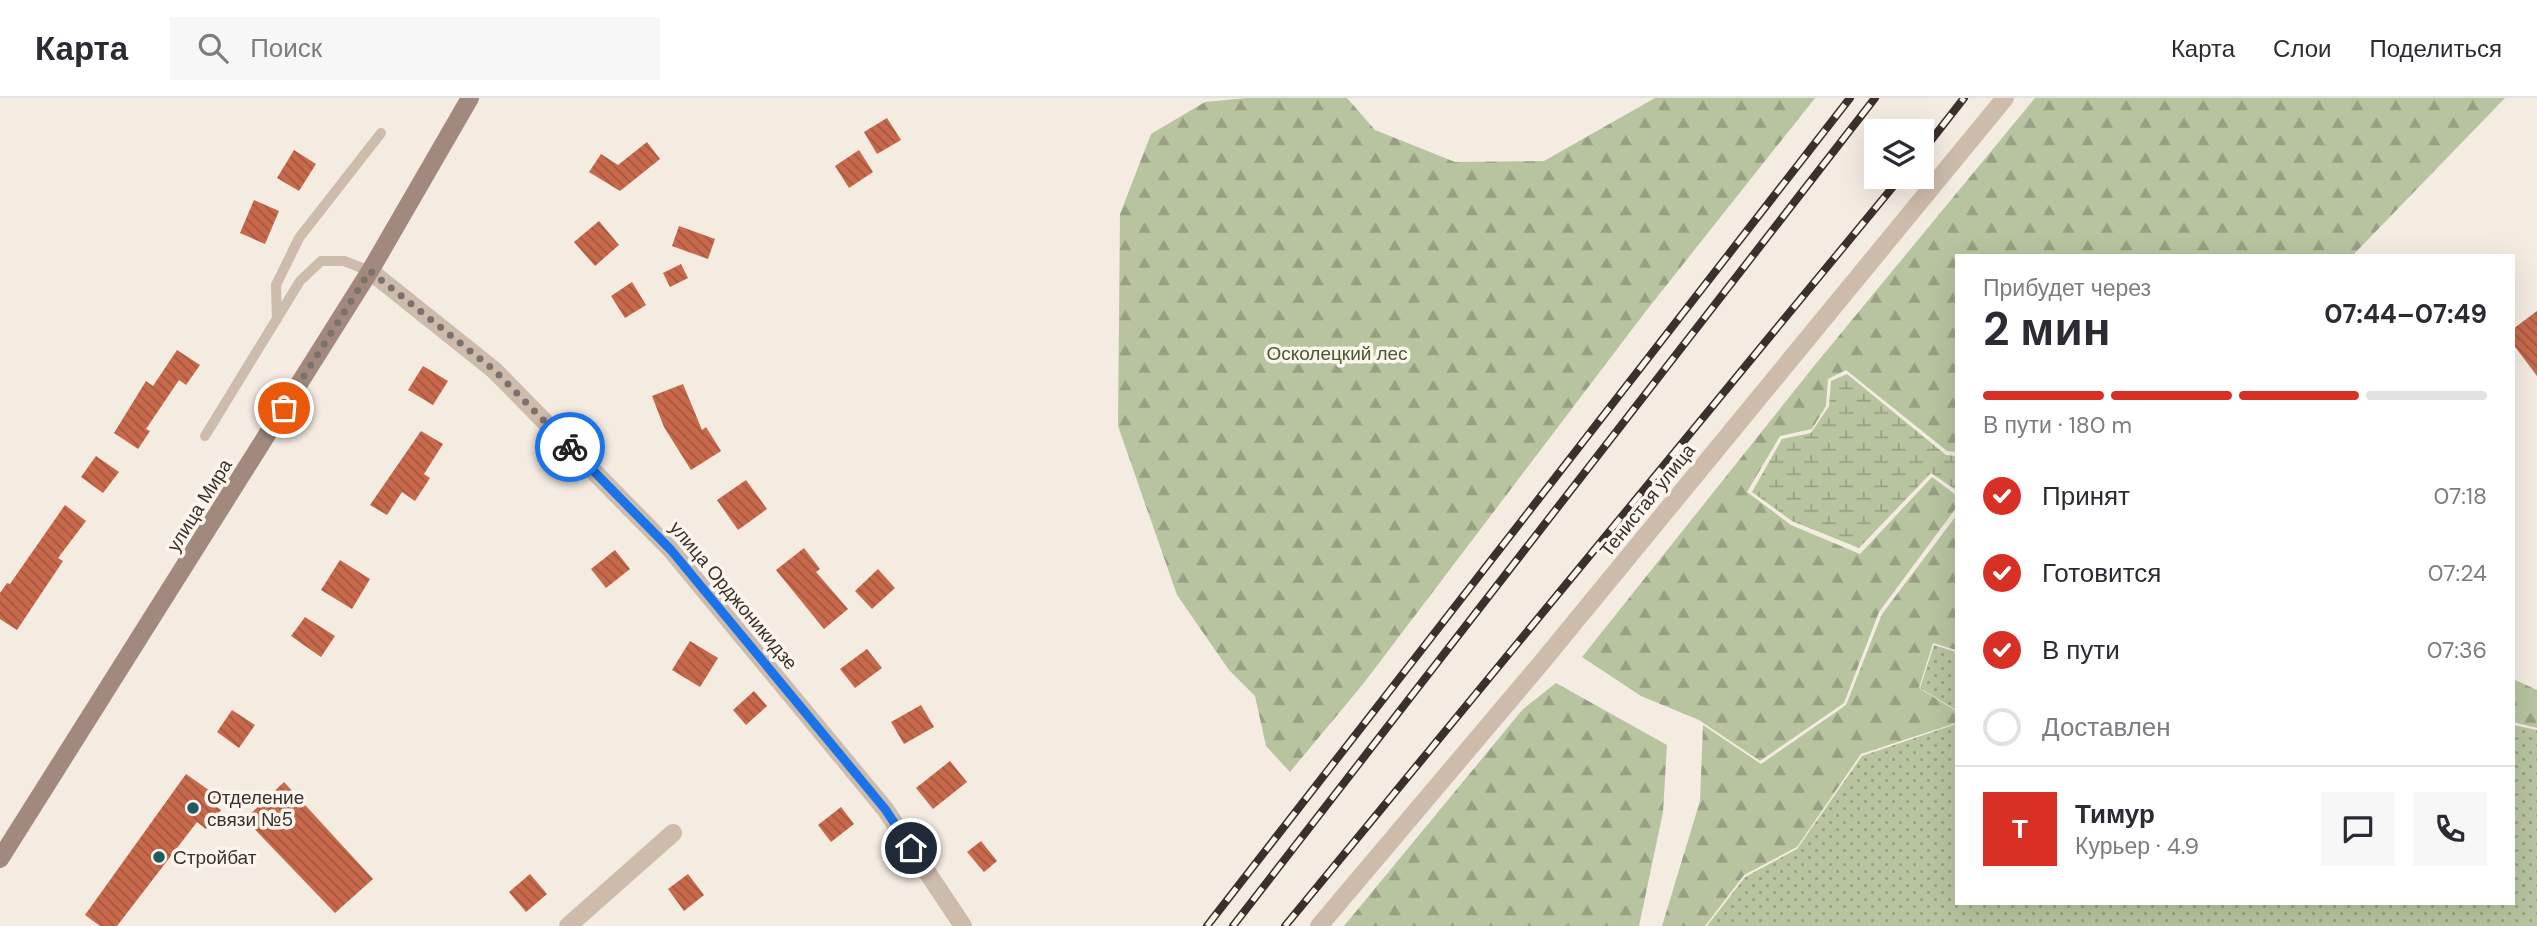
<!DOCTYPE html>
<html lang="ru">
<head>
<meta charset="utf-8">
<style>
  body { margin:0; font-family:"DM Sans",sans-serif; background:#f7f7f7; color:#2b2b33; height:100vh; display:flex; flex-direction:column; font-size:26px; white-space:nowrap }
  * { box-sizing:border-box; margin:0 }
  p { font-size:23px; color:#7c7c81 }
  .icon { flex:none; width:38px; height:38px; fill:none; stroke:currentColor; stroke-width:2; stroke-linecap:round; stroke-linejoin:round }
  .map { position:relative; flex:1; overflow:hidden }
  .side { position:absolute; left:1955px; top:156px; width:560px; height:651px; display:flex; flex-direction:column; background:#fff; border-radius:0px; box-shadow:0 7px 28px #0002 }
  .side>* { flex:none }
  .controls { position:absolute; left:1864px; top:21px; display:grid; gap:14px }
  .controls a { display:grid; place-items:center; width:70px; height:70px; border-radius:0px; background:#fff; box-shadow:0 7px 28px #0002; font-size:35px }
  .pin { position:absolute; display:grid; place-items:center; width:60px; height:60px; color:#fff; margin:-30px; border:4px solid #fff; border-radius:50%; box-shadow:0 2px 7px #0007 }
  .courier { position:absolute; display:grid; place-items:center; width:70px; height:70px; margin:-35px; border:5px solid #1a73e8; border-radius:50%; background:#fff; color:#222; box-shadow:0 2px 9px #0007 }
  .overview em { font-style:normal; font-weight:700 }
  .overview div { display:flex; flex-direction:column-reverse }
  .overview { display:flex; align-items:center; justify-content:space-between; height:119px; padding:0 28px }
  h1 { font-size:46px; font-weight:700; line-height:52px }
  .bar { display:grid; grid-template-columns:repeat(4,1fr); gap:10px 7px; align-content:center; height:84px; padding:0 28px }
  .bar i { height:9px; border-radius:5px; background:#e1e1e2 }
  .bar .current { background:#d93025 }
  .bar p { grid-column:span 4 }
  .line { display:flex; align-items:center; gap:18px; padding:0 28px; border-top:2px solid #e1e1e2 }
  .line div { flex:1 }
  .round { display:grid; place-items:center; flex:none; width:74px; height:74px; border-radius:0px; background:#f7f7f7 }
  ol { padding:0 28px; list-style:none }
  li { display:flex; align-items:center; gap:21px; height:77px }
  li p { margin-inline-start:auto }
  li .icon { padding:7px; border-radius:50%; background:#d93025; color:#fff; stroke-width:4 }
  li:last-child { color:#7c7c81 }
  li i { width:38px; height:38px; border:4px solid #e1e1e2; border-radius:50% }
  header { display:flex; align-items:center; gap:42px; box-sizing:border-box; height:98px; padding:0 35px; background:#fff; border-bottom:2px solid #e1e1e2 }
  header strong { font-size:33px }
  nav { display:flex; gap:38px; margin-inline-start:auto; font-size:24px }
  .search { width:490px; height:63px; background:#f7f7f7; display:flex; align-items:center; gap:18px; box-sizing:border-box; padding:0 24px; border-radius:0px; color:#7c7c81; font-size:26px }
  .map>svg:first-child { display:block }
  .green { fill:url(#green-dots) }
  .forest { fill:url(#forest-firs) }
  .wetland { fill:url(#wetland-marsh) }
  .building { fill:url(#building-back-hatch) }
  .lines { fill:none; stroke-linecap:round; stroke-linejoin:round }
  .lane { stroke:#cdbbac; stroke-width:10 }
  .street { stroke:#cdbbac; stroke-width:18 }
  .secondary { stroke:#a18a7d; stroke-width:18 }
  .rail-casing { stroke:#3b302b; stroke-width:8 }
  .rail { stroke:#fbf5ee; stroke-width:5; stroke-dasharray:16; stroke-linecap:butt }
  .done { stroke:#7c716b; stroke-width:7; stroke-dasharray:0 12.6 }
  .route { stroke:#1a73e8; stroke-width:9 }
  .poi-dot { fill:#1f5a5e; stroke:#fbf5ee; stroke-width:2.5 }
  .labels { text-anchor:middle; stroke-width:7; stroke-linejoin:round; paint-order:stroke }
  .park-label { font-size:19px; fill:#4a5a2e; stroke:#fbf5ee }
  .street-label { font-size:19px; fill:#3b302b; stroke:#fbf5ee }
  .poi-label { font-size:19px; fill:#3b302b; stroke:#fbf5ee; text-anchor:start }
</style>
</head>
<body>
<header>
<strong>Карта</strong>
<div class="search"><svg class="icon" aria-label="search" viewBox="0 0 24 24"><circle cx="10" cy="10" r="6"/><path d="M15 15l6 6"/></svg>Поиск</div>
<nav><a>Карта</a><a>Слои</a><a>Поделиться</a></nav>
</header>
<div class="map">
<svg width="2537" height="828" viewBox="0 0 2537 828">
  <defs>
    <pattern id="green-dots" width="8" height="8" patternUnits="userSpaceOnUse" patternTransform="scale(1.75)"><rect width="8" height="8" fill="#b8c4a0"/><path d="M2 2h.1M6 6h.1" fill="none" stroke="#97a083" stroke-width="1.8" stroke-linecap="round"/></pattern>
    <pattern id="forest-firs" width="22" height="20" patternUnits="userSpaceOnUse" patternTransform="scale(1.75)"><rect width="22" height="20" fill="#b8c4a0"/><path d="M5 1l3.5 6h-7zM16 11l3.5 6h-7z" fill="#97a083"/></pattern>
    <pattern id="wetland-marsh" width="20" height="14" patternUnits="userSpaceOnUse" patternTransform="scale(1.75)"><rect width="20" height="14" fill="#b8c4a0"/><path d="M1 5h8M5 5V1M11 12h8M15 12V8" fill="none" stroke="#97a083"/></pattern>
    <pattern id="building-back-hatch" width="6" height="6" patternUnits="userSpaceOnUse" patternTransform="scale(1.75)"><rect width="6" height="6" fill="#c8694b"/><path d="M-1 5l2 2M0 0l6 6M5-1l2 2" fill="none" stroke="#a4573f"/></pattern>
  </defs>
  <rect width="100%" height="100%" fill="#f4ebe1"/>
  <g class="green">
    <polygon points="1934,547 1956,554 1956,612 1920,590"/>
    <polygon points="1956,626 1956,805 2513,805 2513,627 2537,632 2537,828 1707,828 1745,779 1797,751 1862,658"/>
  </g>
  <g class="forest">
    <polygon points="1247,0 1347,0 1375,32 1455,64 1544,63 1655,0 1815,0 1646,213 1363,586 1290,674 1266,648 1255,598 1229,572 1177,497 1118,328 1120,116 1151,36 1205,4"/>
    <polygon points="2035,0 2505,0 2353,157 1956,158 1956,354 1947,353 1846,272 1828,281 1826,308 1812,331 1780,338 1747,394 1791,427 1860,456 1932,379 1956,397 1956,410 1879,514 1844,605 1760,663 1699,622 1641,598 1582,559 1814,268"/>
    <polygon points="1956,418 1956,552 1933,545 1919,590 1956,613 1956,625 1861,656 1797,749 1744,777 1705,828 1662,828 1700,703 1703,627 1761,666 1846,607 1882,516"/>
    <polygon points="2513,581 2537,592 2537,630 2513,624"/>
    <polygon points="1556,585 1667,647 1663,714 1639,828 1344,828 1523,611"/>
  </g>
  <polygon class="wetland" points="1847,276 1946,357 1956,358 1956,392 1931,375 1859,450 1792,423 1752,394 1782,341 1811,335 1829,308 1831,283"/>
  <g class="building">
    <polygon points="887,20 901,42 877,56 864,34"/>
    <polygon points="647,44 660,61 620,93 589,74 601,56 618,67"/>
    <polygon points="294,52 316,66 299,93 277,80"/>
    <polygon points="859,52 873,74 849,90 835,68"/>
    <polygon points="254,102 279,113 265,146 240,135"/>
    <polygon points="599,123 619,147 595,168 574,144"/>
    <polygon points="679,128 715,141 708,161 672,148"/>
    <polygon points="681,166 688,180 670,189 663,175"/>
    <polygon points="632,184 646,207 625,220 611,198"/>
    <polygon points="2537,213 2537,278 2513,246 2513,231"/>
    <polygon points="177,252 200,267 186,287 179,282 146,331 150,333 138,351 114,335 146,283 153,288"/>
    <polygon points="423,268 448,283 433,307 408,292"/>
    <polygon points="683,286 702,332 706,329 721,353 691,372 664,329 652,298"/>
    <polygon points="421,333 443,346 424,376 430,380 415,403 402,394 387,417 370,407"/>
    <polygon points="96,358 119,374 103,395 81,379"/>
    <polygon points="746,382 767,411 738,432 717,402"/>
    <polygon points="65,407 86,423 58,460 63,463 17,532 0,521 0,495 7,485 10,486"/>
    <polygon points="804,450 820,471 816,474 848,511 824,531 776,472"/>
    <polygon points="615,452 630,471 606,490 591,471"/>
    <polygon points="340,462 370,481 352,511 321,492"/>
    <polygon points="878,471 895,490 872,511 855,493"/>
    <polygon points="305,519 335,538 321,559 291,538"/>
    <polygon points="690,543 718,560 700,589 672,572"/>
    <polygon points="867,551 882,570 855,590 840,571"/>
    <polygon points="754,593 767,608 746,627 733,612"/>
    <polygon points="921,607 934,629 904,646 891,624"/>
    <polygon points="232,612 255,627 239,650 217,634"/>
    <polygon points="950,663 967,684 933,711 916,690"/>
    <polygon points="186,676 217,698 211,705 221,712 206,731 197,724 117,828 100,828 85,817"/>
    <polygon points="284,684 373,781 335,815 245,721"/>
    <polygon points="841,709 854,726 831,744 818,727"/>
    <polygon points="981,743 997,763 984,774 967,754"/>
    <polygon points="530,776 547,796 526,814 509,794"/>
    <polygon points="688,776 704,797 684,813 668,791"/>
  </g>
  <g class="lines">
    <g class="lane">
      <polyline points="277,221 276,187 299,140 381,35"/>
      <polyline points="205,338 300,183 321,163 344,163 370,173"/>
    </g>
    <g class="street">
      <polyline points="370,173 494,272 671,452 885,711 963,828"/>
      <polyline points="568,828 673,735"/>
      <polyline points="1319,828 1542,564 2005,0"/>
    </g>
    <polyline class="secondary" points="0,761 370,173 470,0"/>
    <g class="rail-casing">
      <g id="rail">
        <polyline points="1922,54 1964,0"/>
        <polyline points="1207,828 1850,0"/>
        <polyline points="1233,828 1875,0"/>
        <polyline points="1285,828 1901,79"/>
      </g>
    </g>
    <use href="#rail" class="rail"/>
  </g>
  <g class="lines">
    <polyline class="done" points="284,310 370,173 494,272 570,349"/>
    <polyline class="route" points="570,349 671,452 885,711 911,750"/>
  </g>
  <g class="poi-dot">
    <circle cx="193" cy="710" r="7"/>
    <circle cx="159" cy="759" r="7"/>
  </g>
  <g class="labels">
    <g class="park-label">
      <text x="1337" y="262">Осколецкий лес</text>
    </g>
    <g class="street-label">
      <text transform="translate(1647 402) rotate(-51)" y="7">Тенистая улица</text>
      <text transform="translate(199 407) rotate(-58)" y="7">улица Мира</text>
      <text transform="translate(734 497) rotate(50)" y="7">улица Орджоникидзе</text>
    </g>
    <g class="poi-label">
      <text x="207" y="706">Отделение<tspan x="207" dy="22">связи №5</tspan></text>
      <text x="173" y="766">Стройбат</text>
    </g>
  </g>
</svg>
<div class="controls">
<a><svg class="icon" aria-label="layers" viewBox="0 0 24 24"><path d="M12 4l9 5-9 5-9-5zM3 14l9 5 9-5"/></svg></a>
</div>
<div class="pin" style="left:284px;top:310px;background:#ea580c"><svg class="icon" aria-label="bag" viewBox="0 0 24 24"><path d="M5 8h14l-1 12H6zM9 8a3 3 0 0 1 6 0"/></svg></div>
<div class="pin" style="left:911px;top:750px;background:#1f2937"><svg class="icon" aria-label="home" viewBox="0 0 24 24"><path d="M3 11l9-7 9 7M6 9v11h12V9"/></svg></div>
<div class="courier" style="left:570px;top:349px"><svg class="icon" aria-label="bike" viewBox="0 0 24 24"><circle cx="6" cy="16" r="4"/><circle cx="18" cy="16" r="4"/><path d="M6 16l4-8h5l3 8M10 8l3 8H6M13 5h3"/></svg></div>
<section class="side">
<div class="overview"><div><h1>2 мин</h1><p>Прибудет через</p></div><em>07:44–07:49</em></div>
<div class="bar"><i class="current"></i><i class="current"></i><i class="current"></i><i></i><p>В пути · 180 m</p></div>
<ol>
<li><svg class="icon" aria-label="check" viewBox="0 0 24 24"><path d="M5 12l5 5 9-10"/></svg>Принят<p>07:18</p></li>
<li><svg class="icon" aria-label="check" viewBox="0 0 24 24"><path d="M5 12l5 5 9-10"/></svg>Готовится<p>07:24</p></li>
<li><svg class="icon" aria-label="check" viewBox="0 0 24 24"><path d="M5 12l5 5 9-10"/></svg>В пути<p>07:36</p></li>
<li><i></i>Доставлен</li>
</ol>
<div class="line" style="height:126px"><b class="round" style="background:#d93025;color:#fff">Т</b><div><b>Тимур</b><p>Курьер · 4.9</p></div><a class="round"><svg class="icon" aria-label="chat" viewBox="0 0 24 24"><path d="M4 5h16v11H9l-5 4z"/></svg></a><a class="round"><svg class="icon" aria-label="phone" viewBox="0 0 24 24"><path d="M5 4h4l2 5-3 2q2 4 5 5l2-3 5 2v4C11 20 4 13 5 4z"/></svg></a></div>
</section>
</div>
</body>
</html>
